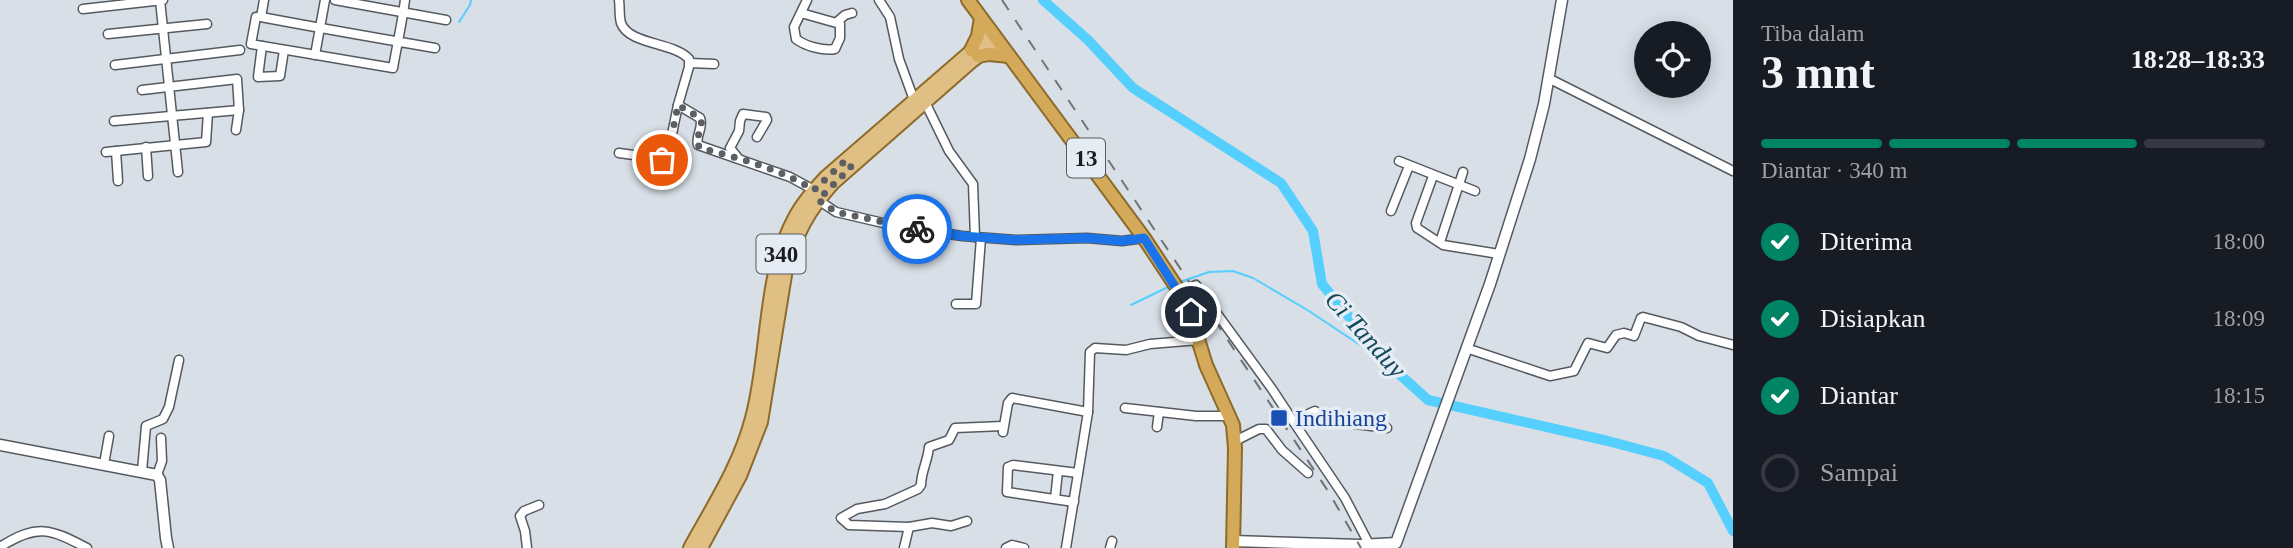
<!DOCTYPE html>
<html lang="id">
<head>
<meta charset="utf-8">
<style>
  body { margin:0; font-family:Georgia,serif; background:#20242c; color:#f1f3f6; height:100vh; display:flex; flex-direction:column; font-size:26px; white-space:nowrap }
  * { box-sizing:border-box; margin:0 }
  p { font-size:23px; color:#9ea1a6 }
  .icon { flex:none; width:38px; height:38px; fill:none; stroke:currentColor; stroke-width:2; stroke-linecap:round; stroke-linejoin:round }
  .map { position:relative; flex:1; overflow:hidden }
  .details { display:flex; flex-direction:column; background:#171b24; width:560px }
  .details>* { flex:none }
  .controls { position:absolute; left:1634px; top:21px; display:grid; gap:14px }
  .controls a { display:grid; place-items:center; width:77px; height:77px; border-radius:50%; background:#171b24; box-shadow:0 4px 18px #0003; font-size:35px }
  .pin { position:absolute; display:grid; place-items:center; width:60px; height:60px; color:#fff; margin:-30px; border:4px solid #fff; border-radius:50%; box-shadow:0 2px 7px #0007 }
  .courier { position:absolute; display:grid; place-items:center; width:70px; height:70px; margin:-35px; border:5px solid #1a73e8; border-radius:50%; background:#fff; color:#222; box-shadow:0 2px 9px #0007 }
  .headline em { font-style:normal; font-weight:600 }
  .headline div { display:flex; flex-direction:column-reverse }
  .headline { display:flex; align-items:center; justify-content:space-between; height:119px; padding:0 28px }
  h1 { font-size:46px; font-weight:600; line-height:52px }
  .bar { display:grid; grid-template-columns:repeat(4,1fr); gap:10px 7px; align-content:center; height:84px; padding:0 28px }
  .bar i { height:9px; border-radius:5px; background:#363941 }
  .bar .current { background:#008466 }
  .bar p { grid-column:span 4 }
  ol { padding:0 28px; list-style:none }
  li { display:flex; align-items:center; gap:21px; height:77px }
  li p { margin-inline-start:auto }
  li .icon { padding:7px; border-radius:50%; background:#008466; color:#fff; stroke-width:4 }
  li:last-child { color:#9ea1a6 }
  li i { width:38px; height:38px; border:4px solid #363941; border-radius:50% }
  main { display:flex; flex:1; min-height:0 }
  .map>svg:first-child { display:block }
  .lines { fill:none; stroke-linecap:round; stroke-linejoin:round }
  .stream { stroke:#55cffe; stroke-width:2 }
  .river { stroke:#55cffe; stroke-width:10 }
  .minor-casing { stroke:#545a60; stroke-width:11 }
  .tertiary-casing { stroke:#545a60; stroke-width:13 }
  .primary-casing { stroke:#8c6b2b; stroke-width:16 }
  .trunk-casing { stroke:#8c6b2b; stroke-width:16 }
  .minor { stroke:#fff; stroke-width:8 }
  .tertiary { stroke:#fff; stroke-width:10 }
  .primary { stroke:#dfbf83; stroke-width:12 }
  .trunk { stroke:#d4aa5a; stroke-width:12 }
  .rail { stroke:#6f7479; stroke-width:2; stroke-dasharray:12 12; stroke-linecap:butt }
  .done { stroke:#5c6065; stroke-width:7; stroke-dasharray:0 12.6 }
  .route { stroke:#1a73e8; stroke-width:9 }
  .transit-dot { fill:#1a4fb4; stroke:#e5ecf4; stroke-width:2.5 }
  .labels { text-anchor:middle; stroke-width:7; stroke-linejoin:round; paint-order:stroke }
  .shield { fill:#e5ecf4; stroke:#575a5f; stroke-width:2 }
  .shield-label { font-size:23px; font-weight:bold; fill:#1a1c1f }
  .transit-label { font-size:24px; fill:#164399; stroke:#e5ecf4; text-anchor:start }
  .water-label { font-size:26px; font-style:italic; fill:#13475a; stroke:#e5ecf4 }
</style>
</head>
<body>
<main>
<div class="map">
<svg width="1733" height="548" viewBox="0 0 1733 548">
  <rect width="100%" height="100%" fill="#d8dfe7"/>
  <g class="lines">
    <g class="stream">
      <polyline points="459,22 470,5 471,0"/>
      <polyline points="1180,282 1209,272 1233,271 1253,278 1309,311 1387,363"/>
      <polyline points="1131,305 1168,287"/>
    </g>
    <polyline class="river" points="1043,0 1088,40 1133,88 1281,183 1313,231 1322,284 1387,363 1428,400 1608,441 1664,456 1708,483 1733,531"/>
    <g class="minor-casing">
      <g id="minor">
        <polyline points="160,0 178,172"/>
        <polyline points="335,0 446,20"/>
        <path d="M405,0C402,23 397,45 393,68L251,44L256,17H261C319,28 377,38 435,48"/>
        <path d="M619,0C620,7 619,16 621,23C629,45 674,42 689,59V67L678,105L700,118C704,128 695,135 698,145L790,177L814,190"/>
        <polyline points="879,0 890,17 899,59 914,100"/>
        <polyline points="83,9 163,0"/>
        <path d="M801,13L840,24V38L835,49C823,51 805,46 796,39L794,27L807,0"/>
        <polyline points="261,17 264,0"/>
        <polyline points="837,22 845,15 852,13"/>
        <polyline points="108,34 207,24"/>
        <polyline points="262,46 258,77 280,76 284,50"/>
        <polyline points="315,55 325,0"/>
        <polyline points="690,63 714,64"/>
        <polyline points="115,65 240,50"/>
        <polyline points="1548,78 1733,171"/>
        <polyline points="142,90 237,79 239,110 236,130"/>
        <polyline points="925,102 949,151 973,184 975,237"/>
        <polyline points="114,121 239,110"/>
        <polyline points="146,147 148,176"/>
        <polyline points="116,151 118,181"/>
        <polyline points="106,152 206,142 208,113"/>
        <polyline points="619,153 663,159 670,144 678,105"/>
        <polyline points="738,158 730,148 739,131 740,121 743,114 766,117 767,120 757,137"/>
        <polyline points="1399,161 1475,191"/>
        <polyline points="1433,176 1416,223 1417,228 1443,245 1499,254"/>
        <polyline points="818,200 836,212 896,226 962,236 1016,240 1087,238 1122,241 1144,238"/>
        <polyline points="1391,211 1409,166"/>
        <polyline points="1440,242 1463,172"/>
        <polyline points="1187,303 1191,297 1188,289 1196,285 1272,389 1293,421"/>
        <polyline points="956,304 976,304 981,238"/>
        <polyline points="1466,348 1550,376 1574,371 1588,343 1607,348 1616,335 1624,333 1634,336 1641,318 1643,317 1681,327 1699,336 1733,345"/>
        <polyline points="1125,408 1196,416 1230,416"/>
        <polyline points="1157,427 1159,412"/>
        <polyline points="1003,432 1008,403 1012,398 1088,412"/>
        <polyline points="1235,441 1259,429 1266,429 1282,450 1308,473"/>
        <polyline points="104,464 109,436"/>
        <polyline points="142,471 146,426 163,419 169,407 179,360"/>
        <polyline points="157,475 162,461 161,438"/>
        <polyline points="1055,499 1058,471"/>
        <polyline points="1074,502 1007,492 1008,467 1013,465 1078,473"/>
        <path d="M967,521L951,526L932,523L909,527L849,525L841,518L857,509L885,504L918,489L921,485C921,472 928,460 929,447L949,440L955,428L1003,426"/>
        <polyline points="1369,544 1345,498 1293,421 1315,411 1332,421 1387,428"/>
        <path d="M0,547C38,523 50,529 87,548"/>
        <polyline points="527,548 525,531 520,516 524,511 539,505"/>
        <polyline points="904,548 909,527"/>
        <polyline points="1006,548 1012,545 1024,548"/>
        <polyline points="1066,548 1088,412 1090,352 1095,348 1126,350 1150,344 1199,340"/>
        <polyline points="1110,548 1112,541"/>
      </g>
    </g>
    <g class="tertiary-casing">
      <g id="tertiary">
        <polyline points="0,445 157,475 160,480 166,538 168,548"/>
        <polyline points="1233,541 1360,545 1396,543 1490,284 1530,159 1544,104 1562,0"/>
      </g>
    </g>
    <g class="primary-casing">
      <g id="primary">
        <path d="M690,548C713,506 740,465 752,418C769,356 763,276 794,219C802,203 814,190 826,177L992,33"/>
        <path d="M701,548L740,476L761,422L786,269C795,235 809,210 833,183L972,61L998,42"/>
      </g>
    </g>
    <g class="trunk-casing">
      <g id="trunk">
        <polyline points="968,0 1144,238 1187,303 1206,365 1233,425 1235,448 1233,548"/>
        <polyline points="971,50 978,36 981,18"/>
        <polyline points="978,56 989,54 1009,56"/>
      </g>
    </g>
    <use href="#minor" class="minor"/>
    <use href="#tertiary" class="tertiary"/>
    <use href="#primary" class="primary"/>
    <use href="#trunk" class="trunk"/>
    <polyline class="rail" points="1002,0 1328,491 1361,548"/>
  </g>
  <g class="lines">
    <path class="done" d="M662,160L670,144L678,105L700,118L702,125L696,142L700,148C739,158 780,169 814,190L846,160L851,167L818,200L836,212L917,229"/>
    <polyline class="route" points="917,229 962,236 1016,240 1087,238 1122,241 1144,238 1191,312"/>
  </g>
  <rect class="transit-dot" x="1270" y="409" width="18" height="18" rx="3.5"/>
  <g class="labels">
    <g class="shield">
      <rect x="1067" y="138.5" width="38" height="39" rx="5"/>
      <rect x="756.5" y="234.5" width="49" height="39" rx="5"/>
    </g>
    <g class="shield-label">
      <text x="1086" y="166">13</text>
      <text x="781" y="262">340</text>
    </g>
    <g class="transit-label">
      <text x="1295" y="426">Indihiang</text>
    </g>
    <g class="water-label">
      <text transform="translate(1366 334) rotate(48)" y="9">Ci Tanduy</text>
    </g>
  </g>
</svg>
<div class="controls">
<a><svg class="icon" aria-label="locate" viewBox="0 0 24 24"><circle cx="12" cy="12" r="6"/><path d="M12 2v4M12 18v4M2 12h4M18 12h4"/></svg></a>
</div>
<div class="pin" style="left:662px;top:160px;background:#ea580c"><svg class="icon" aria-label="bag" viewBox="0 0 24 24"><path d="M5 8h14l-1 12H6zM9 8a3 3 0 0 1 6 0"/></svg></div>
<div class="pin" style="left:1191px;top:312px;background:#1f2937"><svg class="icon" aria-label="home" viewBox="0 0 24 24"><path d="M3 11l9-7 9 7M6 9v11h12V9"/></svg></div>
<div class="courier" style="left:917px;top:229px"><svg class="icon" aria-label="bike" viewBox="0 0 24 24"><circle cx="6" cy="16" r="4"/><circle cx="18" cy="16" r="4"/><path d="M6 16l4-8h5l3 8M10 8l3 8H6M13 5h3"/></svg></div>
</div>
<section class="details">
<div class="headline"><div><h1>3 mnt</h1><p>Tiba dalam</p></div><em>18:28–18:33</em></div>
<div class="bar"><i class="current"></i><i class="current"></i><i class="current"></i><i></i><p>Diantar · 340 m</p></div>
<ol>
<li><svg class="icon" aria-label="check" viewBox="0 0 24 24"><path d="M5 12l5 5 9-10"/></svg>Diterima<p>18:00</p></li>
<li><svg class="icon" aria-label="check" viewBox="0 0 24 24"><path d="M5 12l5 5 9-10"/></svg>Disiapkan<p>18:09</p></li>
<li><svg class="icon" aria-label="check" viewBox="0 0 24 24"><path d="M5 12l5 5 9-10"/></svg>Diantar<p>18:15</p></li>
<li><i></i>Sampai</li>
</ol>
</section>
</main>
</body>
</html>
